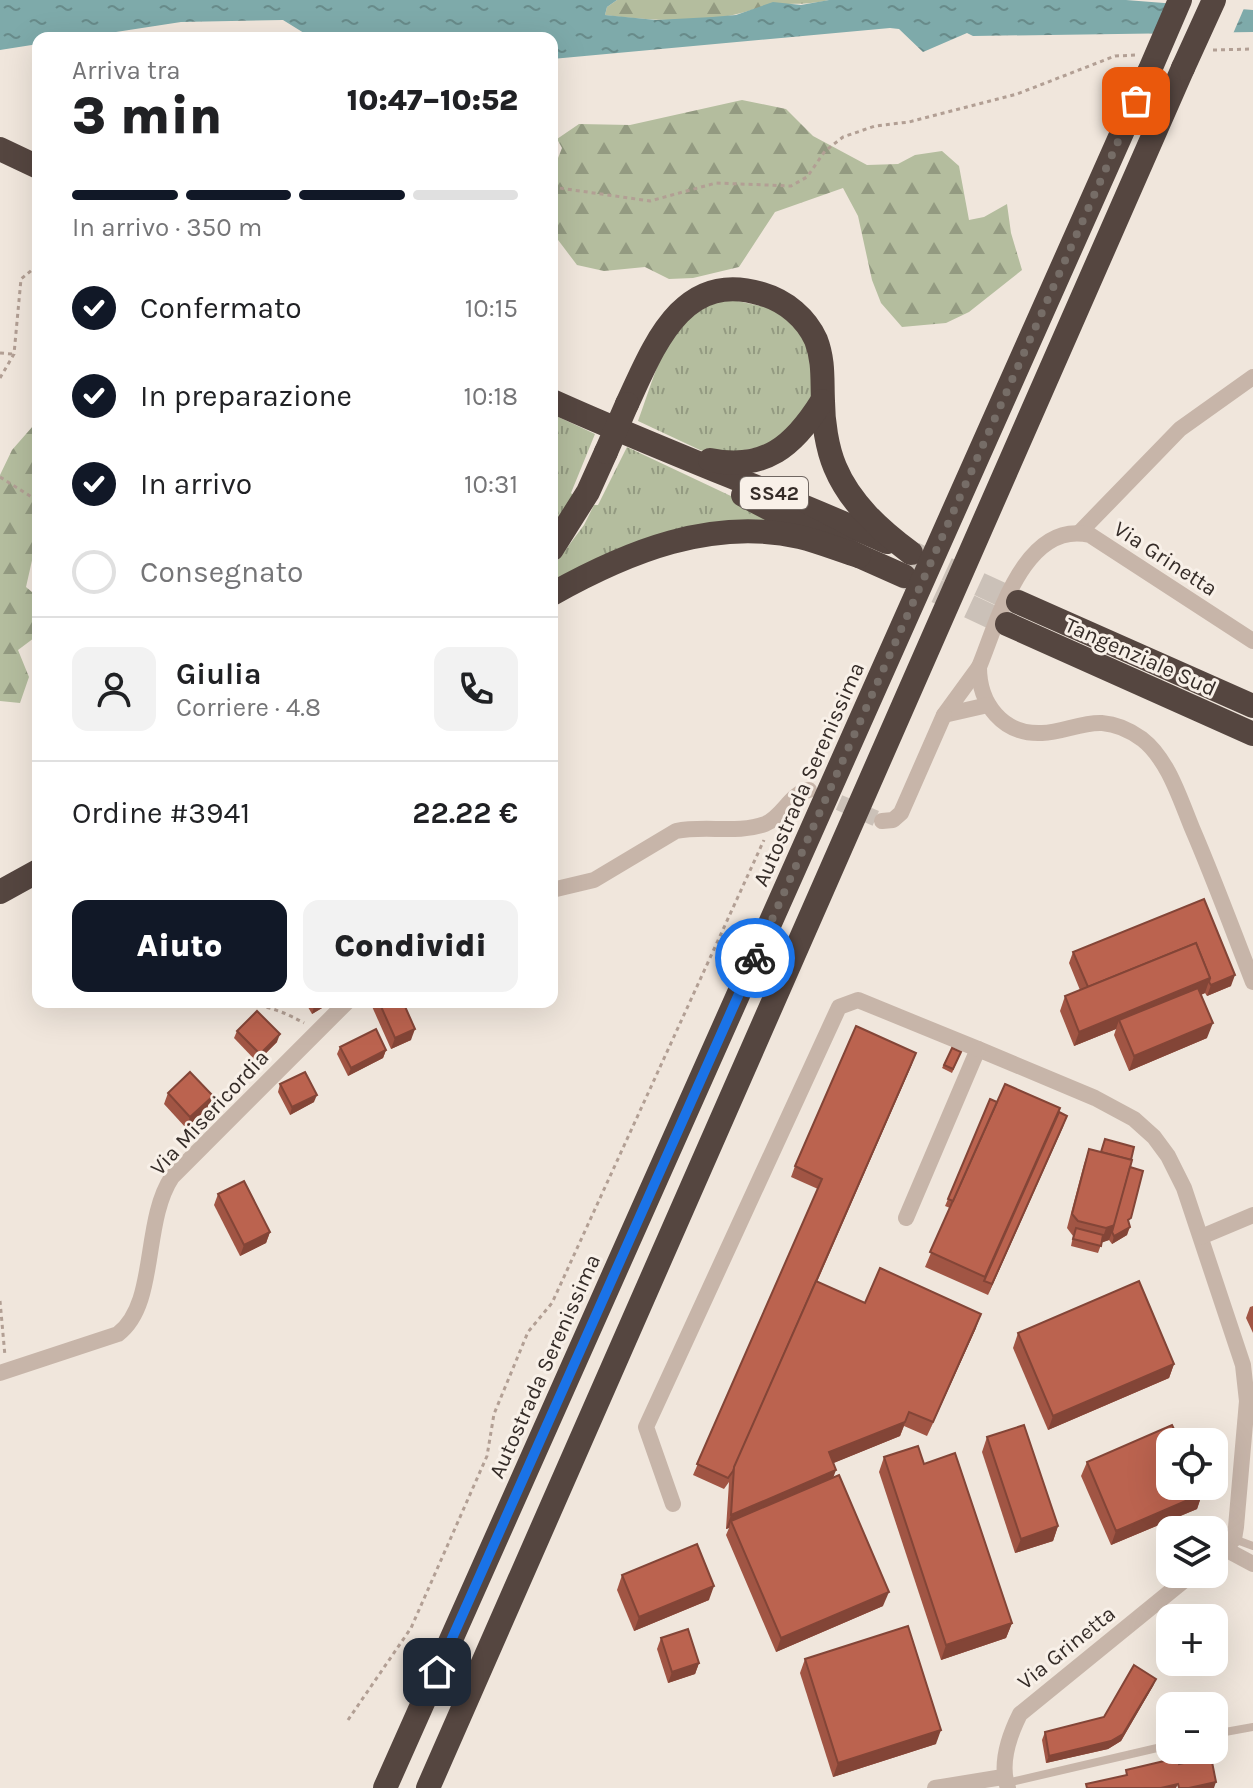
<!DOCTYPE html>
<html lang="it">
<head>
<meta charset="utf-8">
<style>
  body { margin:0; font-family:Karla,sans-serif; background:#f2f2f2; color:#202124; height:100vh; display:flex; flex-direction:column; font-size:30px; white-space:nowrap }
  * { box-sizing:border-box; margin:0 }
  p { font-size:26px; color:#757577 }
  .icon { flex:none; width:44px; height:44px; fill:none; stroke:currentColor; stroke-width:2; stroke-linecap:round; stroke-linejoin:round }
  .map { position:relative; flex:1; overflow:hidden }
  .details { position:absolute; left:32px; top:32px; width:526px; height:976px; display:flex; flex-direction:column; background:#fff; border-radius:16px; box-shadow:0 8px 32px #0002 }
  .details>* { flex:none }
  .tools { position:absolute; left:1156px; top:1428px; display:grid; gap:16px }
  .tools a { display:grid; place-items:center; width:72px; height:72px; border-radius:16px; background:#fff; box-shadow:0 8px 32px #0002; font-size:40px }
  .pin { position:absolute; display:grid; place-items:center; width:68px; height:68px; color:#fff; margin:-34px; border-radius:16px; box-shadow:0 4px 12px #0006 }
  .courier { position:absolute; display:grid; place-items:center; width:80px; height:80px; margin:-40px; border:6px solid #1a73e8; border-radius:50%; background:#fff; color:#222; box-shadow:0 2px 10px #0007 }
  .headline em { font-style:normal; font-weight:800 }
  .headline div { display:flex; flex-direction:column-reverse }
  .headline { display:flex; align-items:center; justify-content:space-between; height:136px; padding:0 40px }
  h1 { font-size:52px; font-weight:800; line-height:60px }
  .bar { display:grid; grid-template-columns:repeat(4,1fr); gap:12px 8px; align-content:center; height:96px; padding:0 40px }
  .bar i { height:10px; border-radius:6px; background:#e0e0e0 }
  .bar .selected { background:#111827 }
  .bar p { grid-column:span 4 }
  .line { display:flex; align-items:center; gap:20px; padding:0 40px; border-top:2px solid #e0e0e0 }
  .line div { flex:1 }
  .round { display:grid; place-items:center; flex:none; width:84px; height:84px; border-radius:16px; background:#f2f2f2 }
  ol { padding:0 40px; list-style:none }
  li { display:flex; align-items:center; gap:24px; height:88px }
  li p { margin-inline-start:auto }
  li .icon { padding:8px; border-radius:50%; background:#111827; color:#fff; stroke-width:4 }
  li:last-child { color:#757577 }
  li i { width:44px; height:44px; border:4px solid #e0e0e0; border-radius:50% }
  .cta { display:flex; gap:16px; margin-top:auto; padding:16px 40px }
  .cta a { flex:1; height:92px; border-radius:16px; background:#111827; color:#fff; font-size:32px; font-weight:800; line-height:92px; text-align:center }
  .cta a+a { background:#f2f2f2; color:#202124 }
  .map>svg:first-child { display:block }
  .grass { fill:url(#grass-tufts) }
  .forest { fill:url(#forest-firs) }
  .water { fill:url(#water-ripples) }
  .pier { fill:#f0e6dc }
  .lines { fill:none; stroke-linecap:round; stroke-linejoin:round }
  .street-tunnel { stroke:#cbc1b8; stroke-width:16; stroke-dasharray:16 8; stroke-linecap:butt }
  .highway-tunnel { stroke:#cbc1b8; stroke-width:24; stroke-dasharray:24 12; stroke-linecap:butt }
  .path { stroke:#b29f94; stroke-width:3; stroke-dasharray:4 4; stroke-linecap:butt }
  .lane { stroke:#c7b5a9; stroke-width:8 }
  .street { stroke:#c7b5a9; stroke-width:16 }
  .highway { stroke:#554640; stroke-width:24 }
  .highway-bridge { stroke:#554640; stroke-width:24 }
  .wall { fill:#a15544 }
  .shaded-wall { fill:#834537 }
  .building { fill:#bb634f; stroke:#834537; stroke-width:2 }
  .done { stroke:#766d67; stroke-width:8; stroke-dasharray:0 14.4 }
  .route { stroke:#1a73e8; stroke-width:10 }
  .labels { text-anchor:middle; stroke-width:6; stroke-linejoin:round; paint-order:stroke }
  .shield { fill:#f8f0e8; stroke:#706762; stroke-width:2 }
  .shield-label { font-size:20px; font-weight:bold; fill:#352c28 }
  .street-label { font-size:22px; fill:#352c28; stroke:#f8f0e8 }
</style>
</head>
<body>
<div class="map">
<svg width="1253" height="1788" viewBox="0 0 1253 1788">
  <defs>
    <pattern id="grass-tufts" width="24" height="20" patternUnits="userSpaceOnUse" patternTransform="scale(2)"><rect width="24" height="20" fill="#b4bd9e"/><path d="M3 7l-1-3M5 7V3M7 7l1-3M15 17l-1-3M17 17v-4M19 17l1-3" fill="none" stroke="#939a81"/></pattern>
    <pattern id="forest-firs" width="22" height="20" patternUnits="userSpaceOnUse" patternTransform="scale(2)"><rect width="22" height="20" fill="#b4bd9e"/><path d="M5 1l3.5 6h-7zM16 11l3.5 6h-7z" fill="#939a81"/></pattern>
    <pattern id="water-ripples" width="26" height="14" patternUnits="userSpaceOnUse" patternTransform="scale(2)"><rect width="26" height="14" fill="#7eaaaa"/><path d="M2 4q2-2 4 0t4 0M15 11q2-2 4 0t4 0" fill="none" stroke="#688b8a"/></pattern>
  </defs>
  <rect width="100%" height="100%" fill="#f0e6dc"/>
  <g class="grass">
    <path d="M733,300L774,309L794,325L807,343L813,359L811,401L780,443L719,455L700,450L638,421C652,385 663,333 697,310C708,303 720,301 733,300Z"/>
    <polygon points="552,414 595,434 571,493 573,495 552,530"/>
    <polygon points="627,447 786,522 762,523 552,584 552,568 584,525 594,505 598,505"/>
  </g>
  <g class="forest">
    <path d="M617,0H829C810,5 793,3 774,5C760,7 750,11 737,14C701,24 642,20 605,15L607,7Z"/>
    <polygon points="742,100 786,109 813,136 867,165 898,164 915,155 942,151 959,166 969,220 984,217 1007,204 1011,233 1022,270 969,312 946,323 902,327 881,303 872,280 858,216 843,188 775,212 739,267 693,278 669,279 645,267 604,271 577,265 552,232 552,173 562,148 557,139 579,124 630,125"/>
    <polygon points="33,426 38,430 38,556 33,556 26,587 38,597 38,635 18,650 29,677 20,703 0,701 0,475 12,450"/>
  </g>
  <polygon class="water" points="0,0 617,0 607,7 605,15 656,20 712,17 736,15 773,2 801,5 829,0 1126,0 1253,10 1253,32 973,36 967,33 923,52 899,29 890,28 552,59 552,38 312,38 283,20 181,22 77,38 38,38 38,44 0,50"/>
  <polygon class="pier" points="1168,0 1245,6 1232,36 1152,37"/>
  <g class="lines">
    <polyline class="street-tunnel" points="817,793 882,821"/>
    <g class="highway-tunnel">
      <polyline points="914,554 1018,602"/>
      <polyline points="904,576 1007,624"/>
    </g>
    <g class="path">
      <polyline points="1213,50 1253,49"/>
      <polyline points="552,187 650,201 716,183 791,186 807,177 825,151 843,137 875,126 909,122 1017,94 1115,56 1137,55"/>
      <polyline points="0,353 12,354"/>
      <polyline points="0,378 14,354 21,279 38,265"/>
      <polyline points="0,477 38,501"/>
      <path d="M219,1002C255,1004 272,1005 304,1023"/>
      <polyline points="0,1301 5,1356"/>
      <polyline points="348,1720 411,1628 487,1456 494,1414 528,1332 552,1303 764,840"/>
    </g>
    <g class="lane">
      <polyline points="1234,1539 1253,1546"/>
      <polyline points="1214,1734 1253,1727"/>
      <polyline points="1007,1783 1170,1745"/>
    </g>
    <g class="street">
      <polyline points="1080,532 1180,429 1253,377"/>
      <path d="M1253,641L1090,535C1024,519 998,621 979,667C979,704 1003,735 1042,733C1063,732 1082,722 1102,723C1116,724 1131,731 1142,739C1168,759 1180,799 1192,828C1214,879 1233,931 1253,982"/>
      <polyline points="979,667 944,715 988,705"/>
      <polyline points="882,821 893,820 901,813 944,715"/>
      <path d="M552,890L594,880L676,831C705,825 737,834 765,824C783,817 790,793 809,790"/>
      <polyline points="906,1218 978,1049 1095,1098 1134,1119 1154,1137 1168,1156 1184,1188 1243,1365 1247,1401 1236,1527 1234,1539 1214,1557"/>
      <polyline points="1201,1237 1253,1215"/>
      <path d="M0,1373L118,1334C158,1304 142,1222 172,1177L347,1002"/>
      <polyline points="673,1504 646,1427 839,1007 858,1000 978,1049"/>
      <polyline points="1225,1549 1253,1564"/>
      <polyline points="935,1788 1003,1777"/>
      <path d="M1008,1788C999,1764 1009,1736 1020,1714L1192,1574"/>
    </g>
    <g class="highway">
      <polyline points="0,149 38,167"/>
      <path d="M552,401C663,451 776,493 887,542"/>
      <path d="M627,404C654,346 682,269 762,294C786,301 806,318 816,340C824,361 822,379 823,401C823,421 827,448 835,467C850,503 880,530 911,553"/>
      <path d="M710,460C765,471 794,446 822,401"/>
      <polyline points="743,495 859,556 904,576"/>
      <polyline points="552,549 588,492 606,452"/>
      <path d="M552,594C627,552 712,517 800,537C820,542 840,550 859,556"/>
      <polyline points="1018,602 1253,706"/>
      <polyline points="1007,624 1253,734"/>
      <polyline points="0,892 38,871"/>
      <polyline points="385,1788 1149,72"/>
      <polyline points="428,1788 1183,68"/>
    </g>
    <g class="highway-bridge">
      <polyline points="1183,68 1214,0"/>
      <polyline points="1149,72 1180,0"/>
      <polyline points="606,452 627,404"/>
    </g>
  </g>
  <g class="wall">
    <polygon points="1073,952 1231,986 1207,996 1205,993 1201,995 1207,1038 1129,1071 1114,1035 1116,1029 1074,1046 1060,1011 1065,996 1080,990 1069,963"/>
    <polygon points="305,1002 332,1002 312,1014"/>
    <polygon points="370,1002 403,1002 411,1040 391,1049"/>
    <polygon points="237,1031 277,1042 257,1062 234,1038"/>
    <polygon points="340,1047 386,1050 383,1058 348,1076 337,1054"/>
    <polygon points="952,1048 961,1052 952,1073 942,1068"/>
    <polygon points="912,1064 817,1282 865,1303 976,1328 927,1436 904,1426 900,1436 833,1463 833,1477 883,1606 776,1652 726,1535 729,1528 726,1529 729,1482 724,1489 693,1475 818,1189 791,1177 795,1166"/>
    <polygon points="280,1084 314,1102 290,1115 278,1092"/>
    <polygon points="168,1093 209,1107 186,1128 164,1104"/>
    <polygon points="997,1102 1059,1112 1067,1116 988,1295 925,1267 950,1208 945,1206 948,1199"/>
    <polygon points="1105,1139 1130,1167 1129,1224 1127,1235 1112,1244 1109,1240 1102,1242 1098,1253 1071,1246 1073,1236 1067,1228 1084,1164 1089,1149 1101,1152"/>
    <polygon points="218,1194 270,1232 266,1243 240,1256 214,1205"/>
    <polygon points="1253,1306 1253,1333 1246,1318 1250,1307"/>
    <polygon points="1018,1333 1174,1364 1169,1378 1048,1430 1013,1348"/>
    <polygon points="987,1437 1058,1526 1053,1541 1015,1553 982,1452"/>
    <polygon points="884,1457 924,1464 1012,1623 1006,1638 941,1660 879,1472"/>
    <polygon points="1087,1462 1202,1494 1197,1509 1111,1545 1081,1476"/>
    <polygon points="622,1575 709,1600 634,1631 617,1590"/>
    <polygon points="661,1638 699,1663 695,1674 668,1683 657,1649"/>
    <polygon points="805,1659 936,1744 833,1777 800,1673"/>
    <polygon points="1180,1662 1213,1662 1211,1668 1183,1674"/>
    <polygon points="1156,1679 1153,1686 1121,1741 1108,1749 1046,1763 1042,1740 1045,1732 1104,1717"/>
  </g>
  <g class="shaded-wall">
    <polygon points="1235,975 1231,986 1207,996 1211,985"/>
    <polygon points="1210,978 1205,993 1122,1027 1119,1020 1116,1029 1074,1046 1079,1032"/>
    <polygon points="322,1002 332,1002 312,1014 314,1007"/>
    <polygon points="1213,1023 1207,1038 1129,1071 1134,1056"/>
    <polygon points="415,1029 411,1040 391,1049 395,1038"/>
    <polygon points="280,1034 277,1042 257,1062 260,1054"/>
    <polygon points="386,1050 383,1058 348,1076 351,1068"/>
    <polygon points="916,1053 912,1064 734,1470"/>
    <polygon points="317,1095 314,1102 290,1115 292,1107"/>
    <polygon points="213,1096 209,1107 186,1128 190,1117"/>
    <polygon points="1067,1116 1063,1127 988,1295 992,1284"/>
    <polygon points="1115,1225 1109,1240 1101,1243 1106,1228"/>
    <polygon points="1130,1227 1127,1235 1112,1244 1114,1236"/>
    <polygon points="270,1232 266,1243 240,1256 244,1245"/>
    <polygon points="981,1314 976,1328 927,1436 933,1422"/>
    <polygon points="1174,1364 1169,1378 1048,1430 1053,1416"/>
    <polygon points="909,1412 900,1436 824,1467 829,1452"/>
    <polygon points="836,1470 831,1484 731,1521 729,1528 726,1529 731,1515"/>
    <polygon points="1202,1494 1197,1509 1111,1545 1116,1531"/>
    <polygon points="1058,1526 1053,1541 1015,1553 1021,1539"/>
    <polygon points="714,1586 709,1600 634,1631 639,1617"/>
    <polygon points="889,1592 883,1606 776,1652 781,1638"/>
    <polygon points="1012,1623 1006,1638 941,1660 946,1645"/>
    <polygon points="1207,1662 1213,1662 1211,1668 1183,1674 1185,1667"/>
    <polygon points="699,1663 695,1674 668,1683 672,1672"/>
    <polygon points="1156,1679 1153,1686 1121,1741 1108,1749 1046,1763 1049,1756"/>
    <polygon points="941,1730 936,1744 833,1777 838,1763"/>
    <polygon points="1216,1782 1214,1788 1189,1788"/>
    <polygon points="1178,1784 1176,1788 1161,1788"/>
  </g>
  <g class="building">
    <polygon points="1204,899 1235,975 1211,985 1209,982 1210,978 1196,943 1088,987 1073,952"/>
    <polygon points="1196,943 1210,978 1079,1032 1065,996"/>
    <polygon points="1198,988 1213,1023 1134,1056 1119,1020"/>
    <polygon points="312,1002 322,1002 314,1007"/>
    <polygon points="379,1002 403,1002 415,1029 395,1038"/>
    <polygon points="257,1011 280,1034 260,1054 237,1031"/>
    <polygon points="856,1026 916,1053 733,1471 728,1478 697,1464 822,1179 795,1166"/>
    <polygon points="376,1029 386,1050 351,1068 340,1047"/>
    <polygon points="952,1048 961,1052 953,1069 944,1065"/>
    <polygon points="190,1072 213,1096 190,1117 168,1093"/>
    <polygon points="305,1072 317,1095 292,1107 280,1084"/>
    <polygon points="1005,1084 1060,1108 985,1277 930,1252"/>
    <polygon points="990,1099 997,1102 953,1201 948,1199"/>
    <polygon points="1059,1112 1067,1116 992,1284 984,1281"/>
    <polygon points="1105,1139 1134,1147 1131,1160 1101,1152"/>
    <polygon points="1089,1149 1132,1160 1115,1225 1106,1228 1078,1221 1072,1214"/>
    <polygon points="1130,1167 1143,1171 1131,1218 1128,1220 1130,1227 1114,1236 1112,1232"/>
    <polygon points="244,1181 270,1232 244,1245 218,1194"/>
    <polygon points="1076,1228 1103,1235 1101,1246 1073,1239"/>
    <polygon points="880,1268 981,1314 933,1422 909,1412 905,1422 829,1452 836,1470 731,1515 734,1467 816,1281 865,1303"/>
    <polygon points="1139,1281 1174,1364 1053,1416 1018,1333"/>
    <polygon points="1024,1425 1058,1526 1021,1539 987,1437"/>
    <polygon points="1172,1425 1180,1442 1170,1442 1170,1486 1199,1486 1202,1494 1116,1531 1087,1462"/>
    <polygon points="918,1446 924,1464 955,1453 1012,1623 946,1645 884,1457"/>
    <polygon points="839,1475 889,1592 781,1638 731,1521"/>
    <polygon points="697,1544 714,1586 639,1617 622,1575"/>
    <polygon points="908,1626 941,1730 838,1763 805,1659"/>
    <polygon points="688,1629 699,1663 672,1672 661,1638"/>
    <polygon points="1185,1662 1207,1662 1185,1667"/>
    <polygon points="1134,1665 1156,1679 1123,1734 1111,1741 1049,1756 1045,1732 1104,1717"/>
    <polygon points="1211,1757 1216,1782 1189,1788 1179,1788 1178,1784 1161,1788 1087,1788 1086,1784 1127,1775 1126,1770 1177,1758 1179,1764"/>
  </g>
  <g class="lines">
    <polyline class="done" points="755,958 1136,101"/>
    <polyline class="route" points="437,1672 755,958"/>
  </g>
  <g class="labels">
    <rect class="shield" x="740" y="477" width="68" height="32" rx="6"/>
    <g class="shield-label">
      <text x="774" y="500">SS42</text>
    </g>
    <g class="street-label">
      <text transform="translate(1166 558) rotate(33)" y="8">Via Grinetta</text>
      <text transform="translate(1141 656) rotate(24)" y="8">Tangenziale Sud</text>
      <text transform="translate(808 774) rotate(-66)" y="8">Autostrada Serenissima</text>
      <text transform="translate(209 1112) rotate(-47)" y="8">Via Misericordia</text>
      <text transform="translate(544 1366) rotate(-66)" y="8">Autostrada Serenissima</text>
      <text transform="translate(1066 1647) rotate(-39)" y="8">Via Grinetta</text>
    </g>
  </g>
</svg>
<div class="tools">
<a><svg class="icon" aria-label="locate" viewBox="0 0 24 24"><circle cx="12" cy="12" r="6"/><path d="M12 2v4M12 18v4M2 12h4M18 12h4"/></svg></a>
<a><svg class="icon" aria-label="layers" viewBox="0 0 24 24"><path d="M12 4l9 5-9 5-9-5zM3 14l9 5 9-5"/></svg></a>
<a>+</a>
<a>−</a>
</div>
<div class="pin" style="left:1136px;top:101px;background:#ea580c"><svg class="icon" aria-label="bag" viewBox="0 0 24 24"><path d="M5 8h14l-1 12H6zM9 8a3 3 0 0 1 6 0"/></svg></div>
<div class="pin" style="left:437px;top:1672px;background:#1f2937"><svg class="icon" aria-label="home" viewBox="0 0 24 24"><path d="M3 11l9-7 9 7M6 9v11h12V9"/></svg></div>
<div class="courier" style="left:755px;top:958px"><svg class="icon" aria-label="bike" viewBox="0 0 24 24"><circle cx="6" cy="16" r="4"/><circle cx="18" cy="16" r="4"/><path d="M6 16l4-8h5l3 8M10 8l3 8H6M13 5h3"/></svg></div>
<section class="details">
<div class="headline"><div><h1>3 min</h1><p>Arriva tra</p></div><em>10:47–10:52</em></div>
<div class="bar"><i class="selected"></i><i class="selected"></i><i class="selected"></i><i></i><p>In arrivo · 350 m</p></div>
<ol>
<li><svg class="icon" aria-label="check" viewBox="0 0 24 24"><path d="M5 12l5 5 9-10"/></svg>Confermato<p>10:15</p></li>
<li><svg class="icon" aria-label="check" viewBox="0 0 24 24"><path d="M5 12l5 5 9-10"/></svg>In preparazione<p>10:18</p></li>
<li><svg class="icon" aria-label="check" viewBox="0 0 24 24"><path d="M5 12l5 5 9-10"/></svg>In arrivo<p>10:31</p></li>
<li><i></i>Consegnato</li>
</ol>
<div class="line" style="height:144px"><a class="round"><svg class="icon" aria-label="person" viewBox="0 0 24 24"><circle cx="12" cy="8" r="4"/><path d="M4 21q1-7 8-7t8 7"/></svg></a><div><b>Giulia</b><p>Corriere · 4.8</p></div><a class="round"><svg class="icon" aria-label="phone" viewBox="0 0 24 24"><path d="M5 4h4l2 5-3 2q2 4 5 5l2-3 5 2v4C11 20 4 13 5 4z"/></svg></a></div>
<div class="line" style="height:104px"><div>Ordine #3941</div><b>22.22 €</b></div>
<div class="cta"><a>Aiuto</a><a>Condividi</a></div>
</section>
</div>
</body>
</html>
